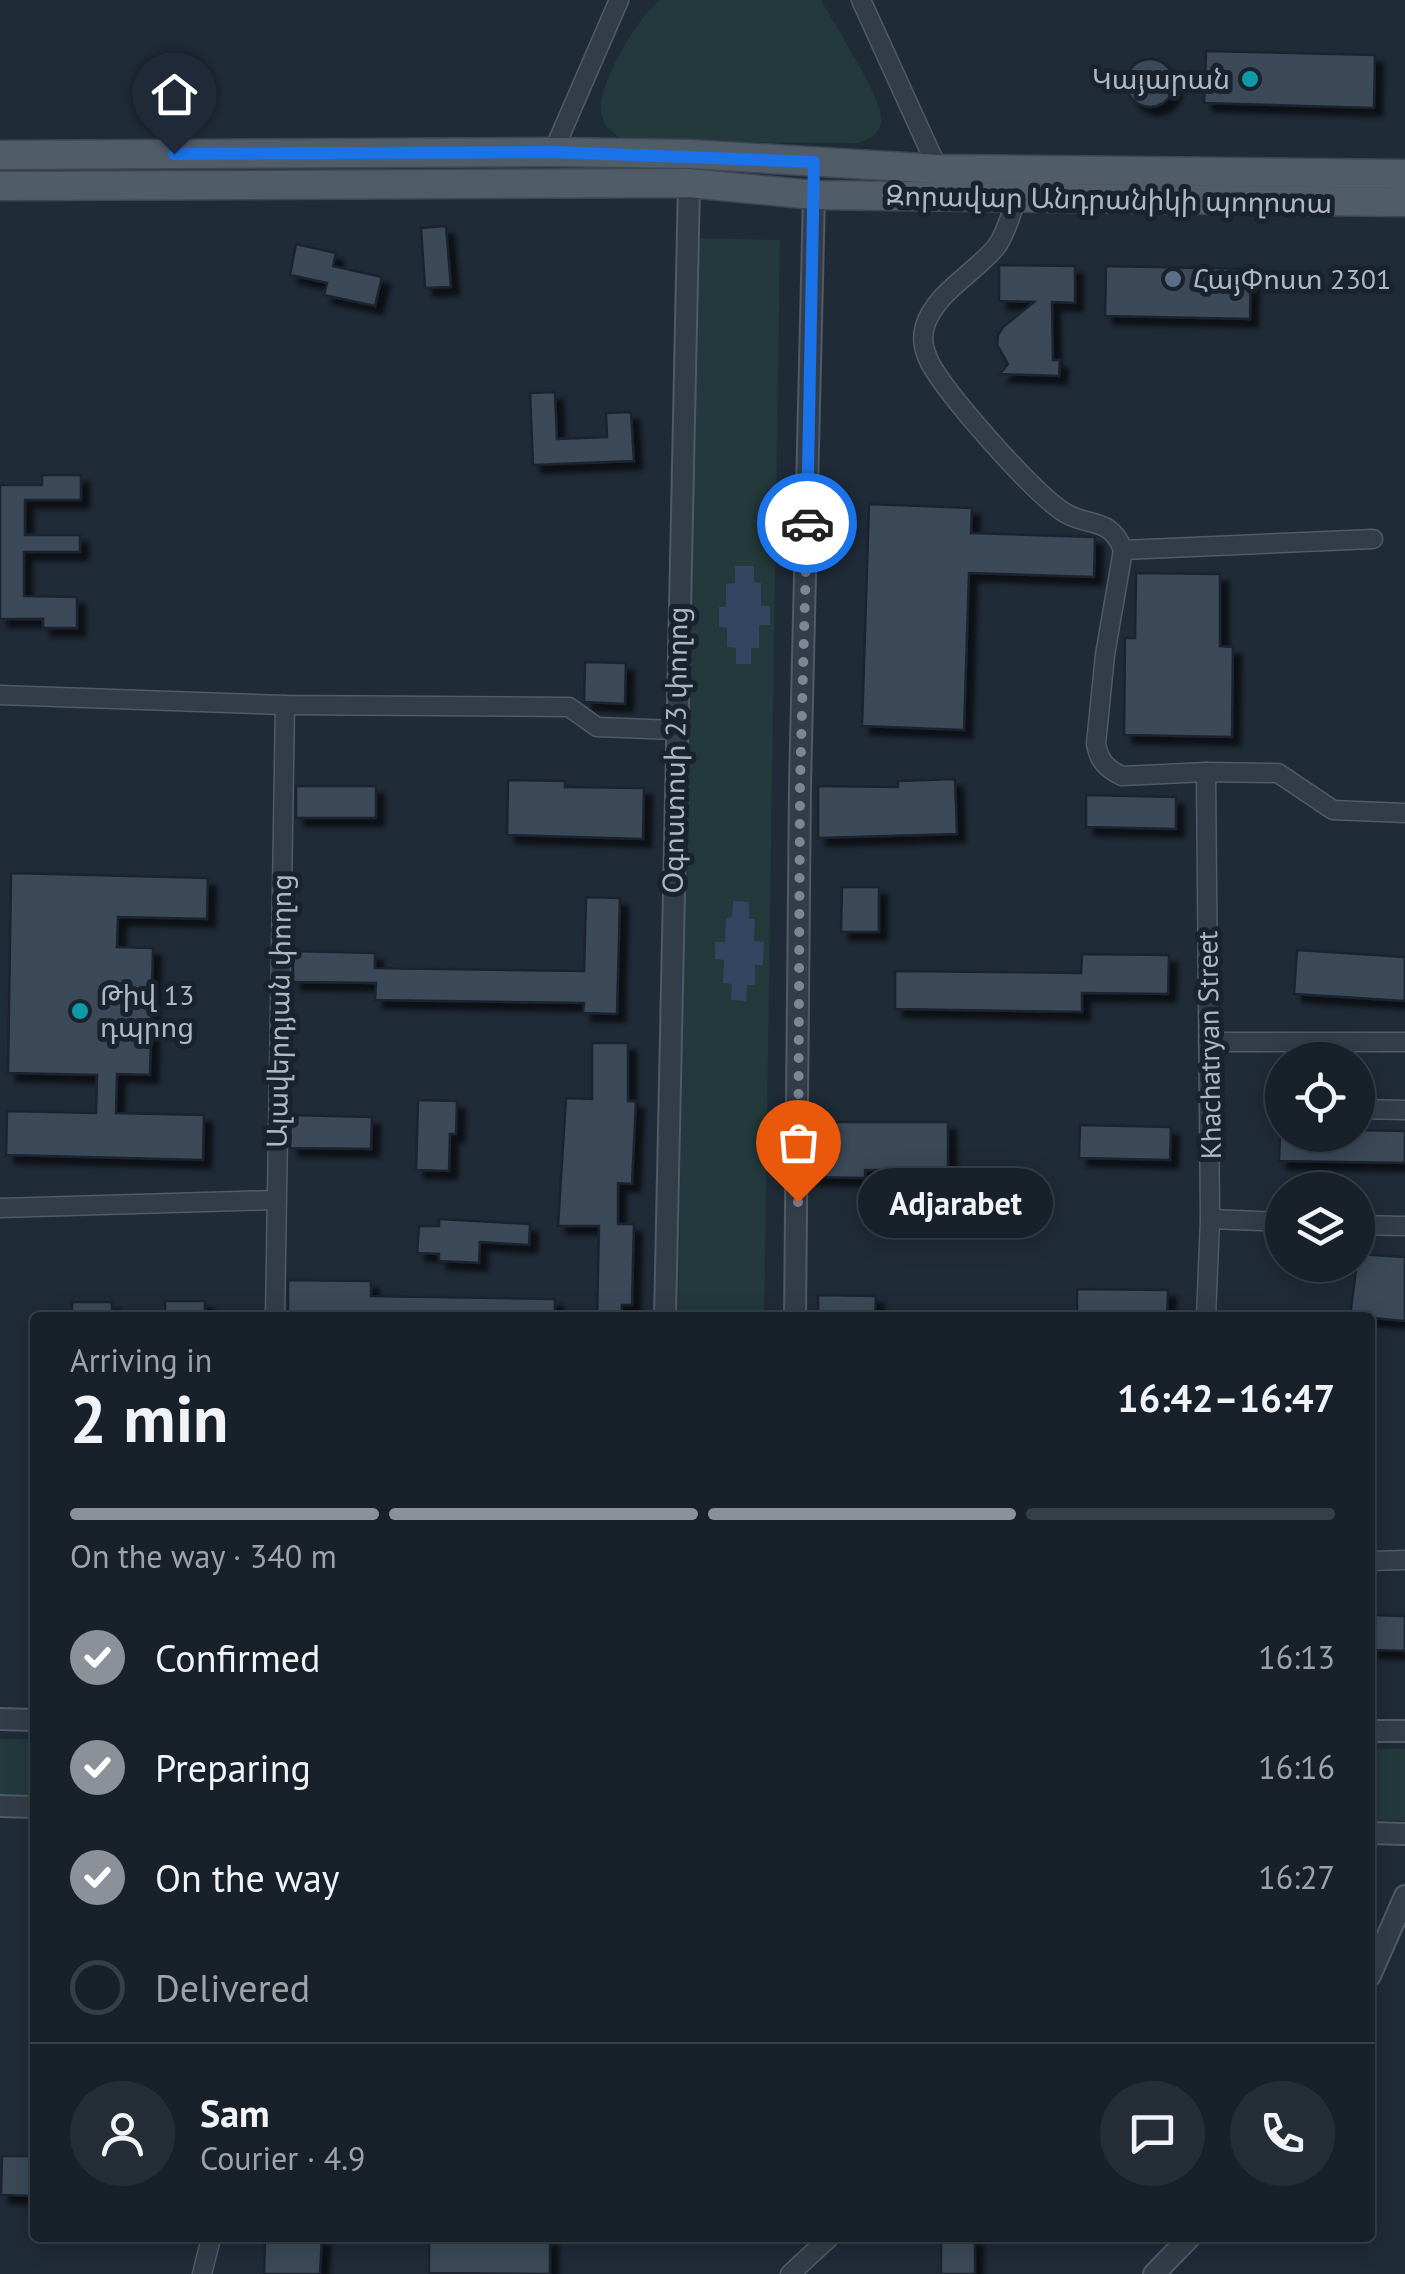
<!DOCTYPE html>
<html lang="en">
<head>
<meta charset="utf-8">
<style>
  body { margin:0; font-family:"PT Sans","Noto Sans Armenian",sans-serif; background:#252d36; color:#f1f3f6; height:100vh; display:flex; flex-direction:column; font-size:38px; white-space:nowrap }
  * { box-sizing:border-box; margin:0 }
  p { font-size:32px; color:#9fa3a8 }
  .icon { flex:none; width:55px; height:55px; fill:none; stroke:currentColor; stroke-width:2; stroke-linecap:round; stroke-linejoin:round }
  .map { position:relative; flex:1; overflow:hidden }
  .panel { position:absolute; left:30px; top:1312px; width:1345px; height:930px; display:flex; flex-direction:column; background:#18202a; border-radius:10px; box-shadow:0 5px 25px #0003,0 0 0 2px #363e47 }
  .panel>* { flex:none }
  .controls { position:absolute; left:1265px; top:1042px; display:grid; gap:20px }
  .controls a { display:grid; place-items:center; width:110px; height:110px; border-radius:50%; background:#18202a; box-shadow:0 5px 25px #0003,0 0 0 2px #363e47; font-size:50px }
  .pin { position:absolute; display:grid; place-items:center; width:85px; height:85px; color:#fff; margin:-102px -42px; border-radius:50% 50% 50% 0; rotate:-45deg; box-shadow:0 0 10px #0007 }
  .pin .icon { rotate:45deg }
  .courier { position:absolute; display:grid; place-items:center; width:100px; height:100px; margin:-50px; border:8px solid #1a73e8; border-radius:50%; background:#fff; color:#222; box-shadow:0 2px 12px #0007 }
  .bubble { position:absolute; height:70px; border-radius:35px; background:#18202a; box-shadow:0 5px 25px #0003,0 0 0 2px #363e47; font-size:32px; font-weight:700; line-height:70px; text-align:center }
  .head em { font-style:normal; font-weight:700 }
  .head div { display:flex; flex-direction:column-reverse }
  .head { display:flex; align-items:center; justify-content:space-between; height:170px; padding:0 40px }
  h1 { font-size:65px; font-weight:700; line-height:75px }
  .bar { display:grid; grid-template-columns:repeat(4,1fr); gap:15px 10px; align-content:center; height:120px; padding:0 40px }
  .bar i { height:12px; border-radius:8px; background:#363e47 }
  .bar .on { background:#8c9099 }
  .bar p { grid-column:span 4 }
  .line { display:flex; align-items:center; gap:25px; padding:0 40px; border-top:2px solid #363e47 }
  .line div { flex:1 }
  .round { display:grid; place-items:center; flex:none; width:105px; height:105px; border-radius:52px; background:#252d36 }
  ol { padding:0 40px; list-style:none }
  li { display:flex; align-items:center; gap:30px; height:110px }
  li p { margin-inline-start:auto }
  li .icon { padding:10px; border-radius:50%; background:#8c9099; color:#fff; stroke-width:4 }
  li:last-child { color:#9fa3a8 }
  li i { width:55px; height:55px; border:5px solid #363e47; border-radius:50% }
  .map>svg:first-child { display:block }
  .green { fill:#23393b }
  .water { fill:#324661 }
  .building { fill:#3b4959; stroke:#1b242f; stroke-width:2.5; filter:url(#shadow) }
  .lines { fill:none; stroke-linecap:round; stroke-linejoin:round }
  .minor-casing { stroke:#515a67; stroke-width:21 }
  .tertiary-casing { stroke:#515a67; stroke-width:24 }
  .primary-casing { stroke:#3d4652; stroke-width:31 }
  .minor { stroke:#333d49; stroke-width:18 }
  .tertiary { stroke:#333d49; stroke-width:20 }
  .primary { stroke:#515c69; stroke-width:28 }
  .done { stroke:#7c8694; stroke-width:10; stroke-dasharray:0 18 }
  .route { stroke:#1a73e8; stroke-width:12 }
  .culture-dot { fill:#0f9aa8; stroke:#19222d; stroke-width:4 }
  .service-dot { fill:#5c6f8a; stroke:#19222d; stroke-width:4 }
  .labels { text-anchor:middle; stroke-width:10; stroke-linejoin:round; paint-order:stroke }
  .poi-label { font-size:28px; fill:#adb7c6; stroke:#19222d; text-anchor:start }
  .street-label { font-size:28px; fill:#adb7c6; stroke:#19222d }
</style>
</head>
<body>
<div class="map">
<svg width="1405" height="2274" viewBox="0 0 1405 2274">
  <defs>
    <filter id="shadow"><feDropShadow dx="8" dy="8" stdDeviation="2.5" flood-color="#0009"/></filter>
  </defs>
  <rect width="100%" height="100%" fill="#202b38"/>
  <g class="green">
    <path d="M661,0H821C834,24 881,95 881,118C882,134 869,140 856,143L625,142C614,133 603,127 601,112C598,84 638,15 661,0Z"/>
    <polygon points="695,238 780,240 764,1317 678,1318"/>
    <polygon points="0,1739 35,1739 35,1795 0,1794"/>
    <polygon points="1370,1748 1405,1749 1405,1821 1370,1820"/>
  </g>
  <g class="water">
    <polygon points="735,566 754,566 754,582 761,583 761,606 770,606 770,625 759,625 759,648 751,648 751,664 736,664 736,648 727,647 727,628 719,627 719,607 726,607 726,584 735,583"/>
    <polygon points="733,901 749,902 749,919 755,919 754,941 764,942 763,965 755,965 755,985 747,985 746,1001 731,1000 732,984 723,983 724,960 715,959 715,942 725,942 726,918 732,917"/>
  </g>
  <g class="building">
    <polygon points="1206,51 1375,55 1374,108 1204,103"/>
    <circle cx="1150" cy="83" r="24"/>
    <polygon points="446,226 451,287 425,288 421,228"/>
    <polygon points="296,244 336,253 333,266 382,277 375,306 324,295 327,283 290,275"/>
    <polygon points="999,265 1075,266 1075,303 1052,302 1053,360 1060,360 1059,376 1000,374 1008,364 997,345 998,335 1003,327 1034,302 999,301"/>
    <polygon points="1106,266 1251,269 1250,319 1105,316"/>
    <polygon points="555,392 557,439 607,437 606,413 631,412 634,461 533,465 530,393"/>
    <polygon points="42,475 81,475 81,500 25,500 25,535 80,535 80,552 24,552 24,596 77,597 77,628 43,628 43,619 0,619 0,485 42,485"/>
    <polygon points="869,504 972,508 971,533 1095,537 1094,577 969,573 964,730 862,726"/>
    <polygon points="1136,573 1220,574 1220,646 1233,647 1232,737 1124,735 1125,638 1135,638"/>
    <polygon points="585,662 626,663 625,704 584,702"/>
    <polygon points="955,779 957,834 818,838 818,786 898,787 898,781"/>
    <polygon points="508,780 565,781 565,787 644,788 643,839 507,835"/>
    <rect x="296" y="786" width="80" height="32"/>
    <polygon points="1086,795 1176,797 1176,829 1086,827"/>
    <polygon points="11,873 208,878 207,919 118,917 117,947 153,948 150,1075 117,1074 116,1113 204,1115 203,1160 6,1155 7,1111 96,1113 97,1075 8,1073"/>
    <polygon points="842,887 879,887 879,932 841,932"/>
    <polygon points="586,897 620,898 617,1014 583,1013 584,1003 375,1000 376,983 293,982 293,951 375,953 375,968 584,971"/>
    <polygon points="1297,950 1405,957 1405,1001 1294,994"/>
    <polygon points="1082,954 1169,955 1168,994 1082,993 1082,1012 895,1009 895,971 1081,973"/>
    <polygon points="592,1043 628,1043 628,1101 636,1101 632,1184 618,1183 618,1224 634,1224 632,1305 622,1305 621,1317 597,1316 599,1226 558,1226 566,1098 592,1099"/>
    <polygon points="418,1100 457,1101 456,1134 450,1134 449,1171 416,1170"/>
    <polygon points="291,1115 372,1117 371,1149 290,1148"/>
    <polygon points="811,1122 948,1122 948,1170 865,1170 865,1178 810,1177"/>
    <polygon points="1080,1125 1171,1127 1170,1160 1079,1158"/>
    <polygon points="1358,1130 1405,1131 1405,1163 1279,1161 1280,1135 1358,1135"/>
    <polygon points="439,1219 530,1224 529,1245 480,1242 479,1263 439,1261 439,1254 417,1253 419,1226 439,1226"/>
    <polygon points="1358,1254 1405,1257 1405,1321 1350,1316"/>
    <polygon points="288,1280 371,1281 371,1296 555,1299 555,1318 373,1318 373,1315 288,1313"/>
    <polygon points="1077,1289 1168,1290 1167,1318 1077,1318"/>
    <polygon points="818,1295 876,1296 875,1318 818,1318"/>
    <rect x="165" y="1301" width="40" height="17"/>
    <rect x="72" y="1302" width="40" height="16"/>
    <polygon points="1372,1615 1405,1616 1405,1651 1370,1650"/>
    <polygon points="2,2156 35,2156 35,2196 1,2195"/>
    <polygon points="265,2238 322,2238 320,2274 264,2274"/>
    <polygon points="429,2238 550,2238 550,2274 429,2273"/>
    <rect x="941" y="2238" width="34" height="36"/>
  </g>
  <g class="lines">
    <g class="minor-casing">
      <g id="minor">
        <polyline points="861,0 938,169"/>
        <polyline points="553,152 619,0"/>
        <path d="M1017,198C1011,213 1006,234 996,247C975,273 935,293 925,326C921,340 924,350 930,363C948,396 1030,489 1062,511C1086,528 1110,515 1123,550L1105,655L1096,744C1099,761 1107,769 1122,776L1206,772L1278,773L1333,810L1405,813"/>
        <polyline points="1123,550 1373,539"/>
        <polyline points="0,695 285,705 569,707 597,727 675,730"/>
        <polyline points="1206,772 1210,1219 1206,1318"/>
        <polyline points="1208,1042 1405,1042"/>
        <polyline points="1358,1109 1405,1110"/>
        <polyline points="0,1208 276,1200"/>
        <polyline points="1210,1219 1282,1222"/>
        <polyline points="1358,1225 1405,1226"/>
        <polyline points="275,1318 285,705"/>
        <polyline points="1370,1561 1405,1560"/>
        <polyline points="202,2274 211,2238"/>
        <polyline points="790,2274 829,2238"/>
      </g>
    </g>
    <g class="tertiary-casing">
      <g id="tertiary">
        <polyline points="665,1318 689,183"/>
        <polyline points="795,1318 800,785 814,195"/>
        <polyline points="0,1719 35,1720"/>
        <polyline points="1370,1731 1405,1731"/>
        <polyline points="0,1806 35,1807"/>
        <polyline points="1370,1833 1405,1834"/>
        <polyline points="1370,1976 1405,1896"/>
        <polyline points="1154,2274 1189,2238"/>
      </g>
    </g>
    <g class="primary-casing">
      <g id="primary">
        <polyline points="0,155 553,152 689,154 938,169 1405,174"/>
        <polyline points="0,186 689,183 814,195 1405,202"/>
      </g>
    </g>
    <use href="#minor" class="minor"/>
    <use href="#tertiary" class="tertiary"/>
    <use href="#primary" class="primary"/>
  </g>
  <g class="lines">
    <polyline class="done" points="798,1202 800,785 807,523"/>
    <polyline class="route" points="174,154 553,152 814,162 807,523"/>
  </g>
  <g class="culture-dot">
    <circle cx="1250" cy="79" r="10"/>
    <circle cx="80" cy="1011" r="10"/>
  </g>
  <circle class="service-dot" cx="1173" cy="279" r="10"/>
  <g class="labels">
    <g class="poi-label">
      <text x="1230" y="89" text-anchor="end">Կայարան</text>
      <text x="1193" y="289">ՀայՓոստ 2301</text>
      <text x="100" y="1005">Թիվ 13<tspan x="100" dy="32">դպրոց</tspan></text>
    </g>
    <g class="street-label">
      <text transform="translate(1109 199) rotate(1)" y="10">Զորավար Անդրանիկի պողոտա</text>
      <text transform="translate(675 750) rotate(-89)" y="10">Օգոստոսի 23 փողոց</text>
      <text transform="translate(279 1011) rotate(-89)" y="10">Ալավերդյան փողոց</text>
      <text transform="translate(1209 1045) rotate(-91)" y="10">Khachatryan Street</text>
    </g>
  </g>
</svg>
<div class="controls">
<a><svg class="icon" aria-label="locate" viewBox="0 0 24 24"><circle cx="12" cy="12" r="6"/><path d="M12 2v4M12 18v4M2 12h4M18 12h4"/></svg></a>
<a><svg class="icon" aria-label="layers" viewBox="0 0 24 24"><path d="M12 4l9 5-9 5-9-5zM3 14l9 5 9-5"/></svg></a>
</div>
<div class="pin" style="left:798px;top:1202px;background:#ea580c"><svg class="icon" aria-label="bag" viewBox="0 0 24 24"><path d="M5 8h14l-1 12H6zM9 8a3 3 0 0 1 6 0"/></svg></div>
<div class="pin" style="left:174px;top:154px;background:#1f2937"><svg class="icon" aria-label="home" viewBox="0 0 24 24"><path d="M3 11l9-7 9 7M6 9v11h12V9"/></svg></div>
<div class="courier" style="left:807px;top:523px"><svg class="icon" aria-label="car" viewBox="0 0 24 24"><path d="M5 17H2v-5l4-1 3-4h7l3 4 3 1v5h-3M9 17h6M6 11h13"/><circle cx="7" cy="17" r="2"/><circle cx="17" cy="17" r="2"/></svg></div>
<div class="bubble" style="left:858px;top:1168px;width:195px">Adjarabet</div>
<section class="panel">
<div class="head"><div><h1>2 min</h1><p>Arriving in</p></div><em>16:42–16:47</em></div>
<div class="bar"><i class="on"></i><i class="on"></i><i class="on"></i><i></i><p>On the way · 340 m</p></div>
<ol>
<li><svg class="icon" aria-label="check" viewBox="0 0 24 24"><path d="M5 12l5 5 9-10"/></svg>Confirmed<p>16:13</p></li>
<li><svg class="icon" aria-label="check" viewBox="0 0 24 24"><path d="M5 12l5 5 9-10"/></svg>Preparing<p>16:16</p></li>
<li><svg class="icon" aria-label="check" viewBox="0 0 24 24"><path d="M5 12l5 5 9-10"/></svg>On the way<p>16:27</p></li>
<li><i></i>Delivered</li>
</ol>
<div class="line" style="height:180px"><a class="round"><svg class="icon" aria-label="person" viewBox="0 0 24 24"><circle cx="12" cy="8" r="4"/><path d="M4 21q1-7 8-7t8 7"/></svg></a><div><b>Sam</b><p>Courier · 4.9</p></div><a class="round"><svg class="icon" aria-label="chat" viewBox="0 0 24 24"><path d="M4 5h16v11H9l-5 4z"/></svg></a><a class="round"><svg class="icon" aria-label="phone" viewBox="0 0 24 24"><path d="M5 4h4l2 5-3 2q2 4 5 5l2-3 5 2v4C11 20 4 13 5 4z"/></svg></a></div>
</section>
</div>
</body>
</html>
